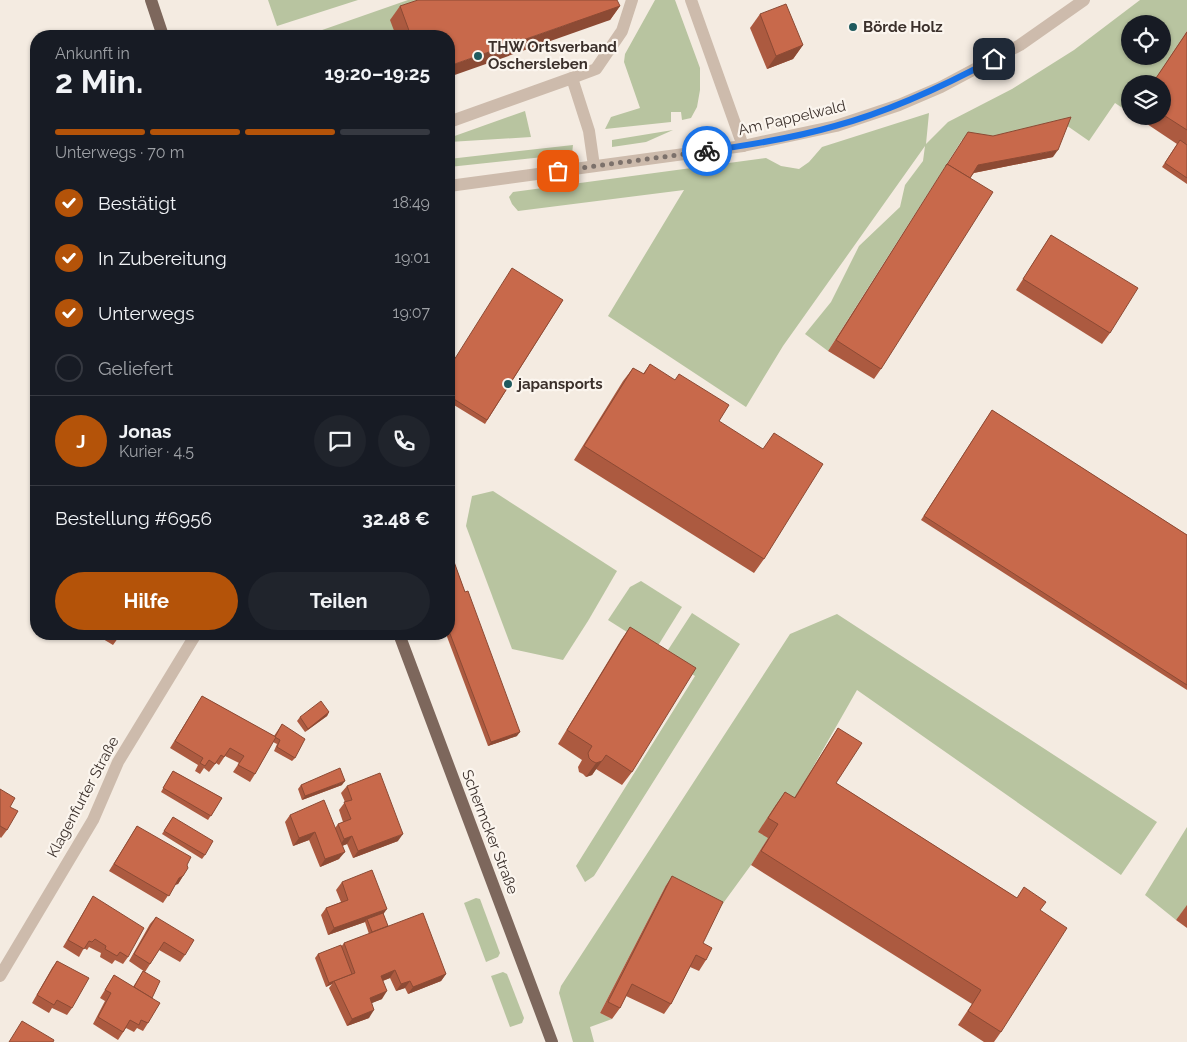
<!DOCTYPE html>
<html lang="de">
<head>
<meta charset="utf-8">
<style>
  body { margin:0; font-family:Raleway,sans-serif; background:#20242c; color:#f1f3f6; height:100vh; display:flex; flex-direction:column; font-size:19px; white-space:nowrap }
  * { box-sizing:border-box; margin:0 }
  p { font-size:16px; color:#9ea1a6 }
  .icon { flex:none; width:28px; height:28px; fill:none; stroke:currentColor; stroke-width:2; stroke-linecap:round; stroke-linejoin:round }
  .map { position:relative; flex:1; overflow:hidden }
  .details { position:absolute; left:30px; top:30px; width:425px; height:610px; display:flex; flex-direction:column; background:#171b24; border-radius:20px; box-shadow:0 1px 4px #0004 }
  .details>* { flex:none }
  .buttons { position:absolute; left:1121px; top:15px; display:grid; gap:10px }
  .buttons a { display:grid; place-items:center; width:50px; height:50px; border-radius:50%; background:#171b24; box-shadow:0 1px 4px #0004; font-size:25px }
  .pin { position:absolute; display:grid; place-items:center; width:42px; height:42px; color:#fff; margin:-21px; border-radius:10px; box-shadow:0 2px 8px #0006 }
  .courier { position:absolute; display:grid; place-items:center; width:50px; height:50px; margin:-25px; border:4px solid #1a73e8; border-radius:50%; background:#fff; color:#222; box-shadow:0 1px 6px #0007 }
  .summary em { font-style:normal; font-weight:700 }
  .summary div { display:flex; flex-direction:column-reverse }
  .summary { display:flex; align-items:center; justify-content:space-between; height:85px; padding:0 25px }
  h1 { font-size:32px; font-weight:700; line-height:38px }
  .bar { display:grid; grid-template-columns:repeat(4,1fr); gap:8px 5px; align-content:center; height:60px; padding:0 25px }
  .bar i { height:6px; border-radius:4px; background:#363941 }
  .bar .selected { background:#b45309 }
  .bar p { grid-column:span 4 }
  .line { display:flex; align-items:center; gap:12px; padding:0 25px; border-top:1px solid #363941 }
  .line div { flex:1 }
  .round { display:grid; place-items:center; flex:none; width:52px; height:52px; border-radius:26px; background:#20242c }
  ol { padding:0 25px; list-style:none }
  li { display:flex; align-items:center; gap:15px; height:55px }
  li p { margin-inline-start:auto }
  li .icon { padding:5px; border-radius:50%; background:#b45309; color:#fff; stroke-width:4 }
  li:last-child { color:#9ea1a6 }
  li i { width:28px; height:28px; border:2px solid #363941; border-radius:50% }
  .cta { display:flex; gap:10px; margin-top:auto; padding:10px 25px }
  .cta a { flex:1; height:58px; border-radius:30px; background:#b45309; color:#fff; font-size:20px; font-weight:700; line-height:58px; text-align:center }
  .cta a+a { background:#20242c; color:#f1f3f6 }
  .map>svg:first-child { display:block }
  .green { fill:#b8c4a0; fill-rule:evenodd }
  .lines { fill:none; stroke-linecap:round; stroke-linejoin:round }
  .minor { stroke:#cdbbac; stroke-width:12 }
  .major { stroke:#7d675c; stroke-width:12 }
  .wall { fill:#ac5a40 }
  .shaded-wall { fill:#8c4a34 }
  .building { fill:#c8694b; stroke:#8c4a34 }
  .done { stroke:#7c716b; stroke-width:5; stroke-dasharray:0 9 }
  .route { stroke:#1a73e8; stroke-width:6 }
  .poi-dot { fill:#1f5a5e; stroke:#fbf5ee; stroke-width:2 }
  .labels { text-anchor:middle; stroke-width:4.5; stroke-linejoin:round; paint-order:stroke }
  .poi-label { font-size:15px; font-weight:bold; fill:#3b302b; stroke:#fbf5ee; text-anchor:start }
  .street-label { font-size:15px; fill:#3b302b; stroke:#fbf5ee }
</style>
</head>
<body>
<div class="map">
<svg width="1187" height="1042" viewBox="0 0 1187 1042">
  <rect width="100%" height="100%" fill="#f4ebe1"/>
  <g class="green">
    <polygon points="268,0 358,0 277,26"/>
    <polygon points="408,0 448,0 396,36 305,36"/>
    <polygon points="655,0 675,0 700,68 700,90 697,107 691,118 682,120 681,112 671,112 671,122 605,129 611,117 640,108 624,62 625,54"/>
    <path d="M1140,0H1187V31L1152,84H1130V113L1115,103L1089,141L1066,125L988,144L962,140L828,351L805,334L831,302L859,246L900,207L905,185L923,161L925,146L783,346L746,407L608,316L684,190L518,211L512,204L509,197L513,192L766,158L781,166L799,169L809,162L822,147L929,113L926,144L948,122L1012,89L1074,50ZM1130,24H1162V56H1130Z"/>
    <polygon points="525,111 531,137 449,142 449,138"/>
    <polygon points="673,130 646,142 612,147 612,140"/>
    <polygon points="573,145 572,154 449,167 449,159"/>
    <polygon points="493,491 617,571 588,621 563,660 512,649 466,526 472,496"/>
    <polygon points="641,581 682,607 659,644 649,646 608,620 630,587"/>
    <polygon points="692,613 740,644 594,876 585,882 576,866 695,676 668,659 668,650"/>
    <polygon points="837,614 1157,822 1121,875 857,690 804,783 751,865 716,913 665,887 600,1013 612,1019 590,1027 594,1042 573,1042 559,993 561,986 790,634"/>
    <polygon points="1187,827 1187,906 1176,920 1145,895"/>
    <polygon points="476,898 480,899 500,953 498,957 486,962 464,903"/>
    <polygon points="503,972 507,974 524,1018 522,1023 510,1027 491,976"/>
  </g>
  <g class="lines">
    <g class="minor">
      <polyline points="691,0 743,146"/>
      <polyline points="572,78 596,69 622,31 632,0"/>
      <polyline points="449,122 572,78 589,131 594,166"/>
      <polyline points="449,186 743,146 836,126 899,105 941,87 1020,45 1084,0"/>
      <polyline points="0,976 93,820 118,762 196,634"/>
    </g>
    <g class="major">
      <polyline points="151,0 163,36"/>
      <polyline points="399,634 552,1042"/>
    </g>
  </g>
  <g class="wall">
    <polygon points="400,6 620,6 610,20 449,36 396,36 390,20"/>
    <polygon points="760,14 803,45 793,59 767,69 750,28"/>
    <polygon points="1187,31 1187,184 1162,167 1177,144 1135,116 1162,116 1162,84 1152,84"/>
    <polygon points="963,140 1053,157 974,173 970,178 881,369 874,379 828,351"/>
    <polygon points="1051,235 1110,333 1102,344 1016,290"/>
    <polygon points="563,300 485,424 449,402 449,368"/>
    <polygon points="650,364 719,421 764,559 754,573 574,460 623,381 633,368 643,374"/>
    <polygon points="992,410 1187,535 1187,690 921,520"/>
    <polygon points="449,548 517,736 488,746 446,634 449,634"/>
    <polygon points="630,627 632,772 622,785 596,769 592,775 586,777 583,774 579,772 578,767 582,760 558,744 621,640"/>
    <polygon points="88,634 121,634 113,645 98,636 93,637"/>
    <polygon points="202,696 274,736 282,724 295,758 292,761 274,751 277,744 273,742 255,774 250,782 233,772 239,763 225,756 219,765 216,763 209,772 204,768 200,774 195,771 198,765 170,748"/>
    <polygon points="329,712 327,716 305,732 297,721 300,717"/>
    <polygon points="838,728 836,783 1017,898 1040,910 1001,1032 994,1042 984,1042 958,1025 972,1004 751,865 768,838 758,832 775,806 785,792 794,798 829,742"/>
    <polygon points="173,771 222,798 208,820 161,792"/>
    <polygon points="301,785 342,785 302,800 298,789"/>
    <polygon points="347,786 398,841 353,858 347,844 342,846 339,859 320,867 309,840 293,846 285,822 290,815 335,828 338,824 343,822 339,810 345,802 341,793"/>
    <polygon points="0,789 10,807 7,830 1,838 0,837"/>
    <polygon points="173,817 205,855 202,859 162,834"/>
    <polygon points="137,826 187,865 183,876 178,884 175,885 163,903 109,871"/>
    <polygon points="672,876 703,943 706,960 699,971 690,967 671,1004 664,1014 626,996 620,1008 612,1019 600,1013 665,887"/>
    <polygon points="342,882 383,913 388,926 446,974 441,981 408,994 405,988 396,991 390,978 383,981 382,999 371,1003 369,1018 347,1026 329,988 332,984 326,987 315,958 318,954 341,947 344,943 369,934 365,922 328,935 321,915 326,908 341,902 336,890"/>
    <polygon points="93,896 128,957 123,964 115,960 112,964 100,957 101,953 89,947 87,950 84,948 79,957 63,947"/>
    <polygon points="1187,905 1187,928 1176,920"/>
    <polygon points="156,917 185,955 180,962 159,950 145,972 152,998 148,1023 143,1031 137,1028 134,1032 126,1028 118,1040 93,1024 105,1001 100,998 114,975 133,987 143,971 145,972 129,961 150,924"/>
    <polygon points="57,961 72,1008 67,1015 52,1008 49,1013 32,1003 52,968"/>
  </g>
  <g class="shaded-wall">
    <polygon points="620,6 610,20 449,77 449,66"/>
    <polygon points="803,45 793,59 767,69 776,56"/>
    <polygon points="1058,150 1053,157 973,173 978,165"/>
    <polygon points="95,634 99,634 98,636 93,637"/>
    <polygon points="329,712 327,716 305,732 308,729"/>
    <polygon points="520,732 517,736 488,746 491,742"/>
    <polygon points="602,761 592,775 586,777 596,763"/>
    <polygon points="345,781 342,785 302,800 305,796"/>
    <polygon points="315,832 309,840 293,846 299,838"/>
    <polygon points="403,834 398,841 353,858 358,851"/>
    <polygon points="352,836 347,844 339,847 344,839"/>
    <polygon points="345,852 339,859 320,867 325,859"/>
    <polygon points="183,876 178,884 174,885 179,878"/>
    <polygon points="387,909 382,916 367,919 365,922 328,935 334,928"/>
    <polygon points="395,970 390,978 376,983 381,976"/>
    <polygon points="446,974 441,981 408,994 413,987"/>
    <polygon points="334,981 332,984 326,987 329,983"/>
    <polygon points="410,981 405,988 396,991 401,984"/>
    <polygon points="387,991 382,999 365,1006 370,998"/>
    <polygon points="374,1010 369,1018 347,1026 352,1019"/>
  </g>
  <g class="building">
    <polygon points="418,0 617,0 620,6 449,66 449,36 411,36 400,6"/>
    <polygon points="786,4 803,45 776,56 760,14"/>
    <polygon points="1187,32 1187,130 1162,114 1162,84 1152,84"/>
    <polygon points="1071,117 1058,150 978,165 970,178 947,164 946,166 968,132 993,136"/>
    <polygon points="1180,140 1187,145 1187,178 1165,163"/>
    <polygon points="947,164 993,192 881,369 836,340"/>
    <polygon points="1051,235 1138,288 1110,333 1023,279"/>
    <polygon points="512,268 563,300 487,420 449,396 449,368"/>
    <polygon points="650,364 675,380 679,374 729,405 719,421 763,449 774,433 823,464 764,559 584,446 633,368 644,374"/>
    <polygon points="992,410 1187,535 1187,685 924,516"/>
    <polygon points="449,491 452,500 449,502"/>
    <polygon points="449,548 465,592 468,591 520,732 491,742 449,631"/>
    <polygon points="630,627 696,668 632,772 606,755 602,761 596,763 592,761 589,758 588,753 592,746 567,730"/>
    <polygon points="113,634 121,634 119,637"/>
    <polygon points="202,696 276,737 255,774 238,765 244,756 230,748 224,757 221,755 215,764 209,760 205,766 200,763 203,758 175,741"/>
    <polygon points="321,701 329,712 308,729 300,717"/>
    <polygon points="282,724 305,739 295,758 277,747 280,740 275,737"/>
    <polygon points="838,728 862,743 836,783 1017,898 1024,887 1046,902 1040,910 1067,928 1001,1032 968,1011 981,990 761,851 778,824 768,818 785,792 795,798"/>
    <polygon points="340,768 345,781 305,796 301,785"/>
    <polygon points="173,771 222,798 211,816 163,788"/>
    <polygon points="380,773 403,834 358,851 352,836 344,839 338,824 351,819 344,802 352,800 347,786"/>
    <polygon points="0,789 15,798 10,807 18,811 7,830 0,826"/>
    <polygon points="324,800 345,852 325,859 315,832 299,838 290,815"/>
    <polygon points="173,817 213,841 205,855 164,831"/>
    <polygon points="137,826 191,857 187,865 188,868 183,876 179,878 169,896 114,864"/>
    <polygon points="372,870 387,909 334,928 326,908 348,900 342,882"/>
    <polygon points="672,876 723,902 703,943 712,948 706,960 696,955 671,1004 632,984 620,1008 608,1002"/>
    <polygon points="93,896 144,928 128,957 120,952 117,956 105,949 106,946 95,939 92,942 89,941 84,949 68,940"/>
    <polygon points="383,913 388,926 372,932 367,919"/>
    <polygon points="423,913 446,974 413,987 410,981 401,984 395,970 381,976 387,991 370,998 374,1010 352,1019 334,981 355,973 344,943"/>
    <polygon points="156,917 194,940 185,955 164,942 150,964 134,954"/>
    <polygon points="341,945 352,974 329,983 318,954"/>
    <polygon points="57,961 89,978 72,1008 57,1000 54,1005 37,995"/>
    <polygon points="143,971 160,981 152,998 134,987"/>
    <polygon points="114,975 160,1003 148,1023 141,1020 139,1025 130,1020 123,1032 98,1017 111,993 105,990"/>
    <polygon points="22,1021 54,1040 53,1042 9,1042"/>
  </g>
  <g class="lines">
    <polyline class="done" points="558,171 707,151"/>
    <path class="route" d="M707,151C750,145 794,138 835,126C891,111 944,86 994,59"/>
  </g>
  <g class="poi-dot">
    <circle cx="853" cy="27" r="5"/>
    <circle cx="478" cy="56" r="5"/>
    <circle cx="508" cy="384" r="5"/>
  </g>
  <g class="labels">
    <g class="poi-label">
      <text x="863" y="32">Börde Holz</text>
      <text x="488" y="52">THW Ortsverband<tspan x="488" dy="17">Oschersleben</tspan></text>
      <text x="518" y="389">japansports</text>
    </g>
    <g class="street-label">
      <text transform="translate(792 118) rotate(-13)" y="5">Am Pappelwald</text>
      <text transform="translate(83 797) rotate(-62)" y="5">Klagenfurter Straße</text>
      <text transform="translate(490 832) rotate(69)" y="5">Schermcker Straße</text>
    </g>
  </g>
</svg>
<div class="buttons">
<a><svg class="icon" aria-label="locate" viewBox="0 0 24 24"><circle cx="12" cy="12" r="6"/><path d="M12 2v4M12 18v4M2 12h4M18 12h4"/></svg></a>
<a><svg class="icon" aria-label="layers" viewBox="0 0 24 24"><path d="M12 4l9 5-9 5-9-5zM3 14l9 5 9-5"/></svg></a>
</div>
<div class="pin" style="left:558px;top:171px;background:#ea580c"><svg class="icon" aria-label="bag" viewBox="0 0 24 24"><path d="M5 8h14l-1 12H6zM9 8a3 3 0 0 1 6 0"/></svg></div>
<div class="pin" style="left:994px;top:59px;background:#1f2937"><svg class="icon" aria-label="home" viewBox="0 0 24 24"><path d="M3 11l9-7 9 7M6 9v11h12V9"/></svg></div>
<div class="courier" style="left:707px;top:151px"><svg class="icon" aria-label="bike" viewBox="0 0 24 24"><circle cx="6" cy="16" r="4"/><circle cx="18" cy="16" r="4"/><path d="M6 16l4-8h5l3 8M10 8l3 8H6M13 5h3"/></svg></div>
<section class="details">
<div class="summary"><div><h1>2 Min.</h1><p>Ankunft in</p></div><em>19:20–19:25</em></div>
<div class="bar"><i class="selected"></i><i class="selected"></i><i class="selected"></i><i></i><p>Unterwegs · 70 m</p></div>
<ol>
<li><svg class="icon" aria-label="check" viewBox="0 0 24 24"><path d="M5 12l5 5 9-10"/></svg>Bestätigt<p>18:49</p></li>
<li><svg class="icon" aria-label="check" viewBox="0 0 24 24"><path d="M5 12l5 5 9-10"/></svg>In Zubereitung<p>19:01</p></li>
<li><svg class="icon" aria-label="check" viewBox="0 0 24 24"><path d="M5 12l5 5 9-10"/></svg>Unterwegs<p>19:07</p></li>
<li><i></i>Geliefert</li>
</ol>
<div class="line" style="height:90px"><b class="round" style="background:#b45309;color:#fff">J</b><div><b>Jonas</b><p>Kurier · 4.5</p></div><a class="round"><svg class="icon" aria-label="chat" viewBox="0 0 24 24"><path d="M4 5h16v11H9l-5 4z"/></svg></a><a class="round"><svg class="icon" aria-label="phone" viewBox="0 0 24 24"><path d="M5 4h4l2 5-3 2q2 4 5 5l2-3 5 2v4C11 20 4 13 5 4z"/></svg></a></div>
<div class="line" style="height:65px"><div>Bestellung #6956</div><b>32.48 €</b></div>
<div class="cta"><a>Hilfe</a><a>Teilen</a></div>
</section>
</div>
</body>
</html>
